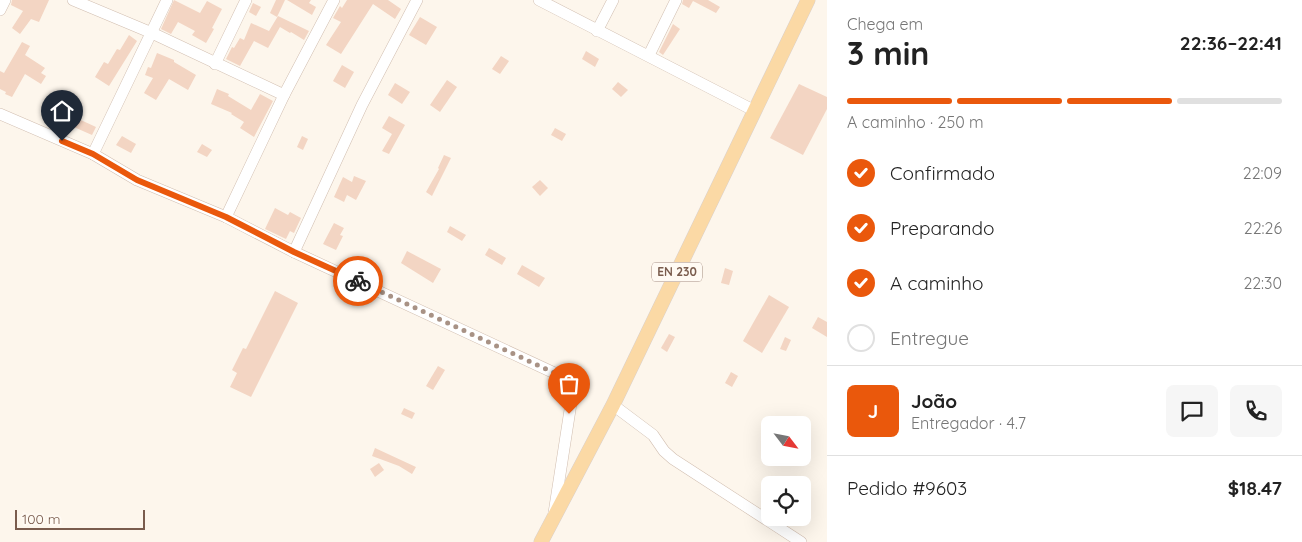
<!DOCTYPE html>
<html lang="pt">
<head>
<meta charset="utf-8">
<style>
  body { margin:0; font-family:Quicksand,sans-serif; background:#f6f6f6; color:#222; height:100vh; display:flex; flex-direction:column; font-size:19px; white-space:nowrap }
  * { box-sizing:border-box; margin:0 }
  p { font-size:16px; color:#767676 }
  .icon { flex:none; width:28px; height:28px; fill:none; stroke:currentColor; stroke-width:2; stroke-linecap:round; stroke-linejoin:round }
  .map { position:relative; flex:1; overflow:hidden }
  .panel { display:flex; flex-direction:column; background:#fff; width:475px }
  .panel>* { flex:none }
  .needle { width:32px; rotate:122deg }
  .fabs { position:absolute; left:761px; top:416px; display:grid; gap:10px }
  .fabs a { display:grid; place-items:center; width:50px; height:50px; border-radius:8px; background:#fff; box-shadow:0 5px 20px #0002; font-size:25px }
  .scale { position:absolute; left:15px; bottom:12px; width:130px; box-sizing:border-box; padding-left:5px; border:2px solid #7a5c4d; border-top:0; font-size:14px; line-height:18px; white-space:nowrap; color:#7a5c4d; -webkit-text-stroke:4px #fffaf3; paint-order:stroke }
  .pin { position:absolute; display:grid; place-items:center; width:42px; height:42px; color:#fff; margin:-51px -21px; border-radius:50% 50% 50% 0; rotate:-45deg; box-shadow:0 0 5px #0007 }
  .pin .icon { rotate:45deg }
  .courier { position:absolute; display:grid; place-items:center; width:50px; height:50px; margin:-25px; border:4px solid #ea580c; border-radius:50%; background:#fff; color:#222; box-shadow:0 1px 6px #0007 }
  .summary em { font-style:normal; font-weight:800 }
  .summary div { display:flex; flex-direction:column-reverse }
  .summary { display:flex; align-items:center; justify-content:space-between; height:85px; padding:0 20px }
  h1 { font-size:32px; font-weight:800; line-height:38px }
  .bar { display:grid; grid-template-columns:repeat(4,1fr); gap:8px 5px; align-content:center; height:60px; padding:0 20px }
  .bar i { height:6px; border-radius:4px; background:#e0e0e0 }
  .bar .selected { background:#ea580c }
  .bar p { grid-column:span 4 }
  .line { display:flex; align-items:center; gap:12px; padding:0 20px; border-top:1px solid #e0e0e0 }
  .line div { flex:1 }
  .round { display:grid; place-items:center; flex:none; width:52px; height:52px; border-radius:8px; background:#f6f6f6 }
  ol { padding:0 20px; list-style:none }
  li { display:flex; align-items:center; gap:15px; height:55px }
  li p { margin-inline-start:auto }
  li .icon { padding:5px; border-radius:50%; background:#ea580c; color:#fff; stroke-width:4 }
  li:last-child { color:#767676 }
  li i { width:28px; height:28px; border:2px solid #e0e0e0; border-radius:50% }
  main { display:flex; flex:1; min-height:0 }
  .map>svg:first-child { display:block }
  .building { fill:#f3d5c3 }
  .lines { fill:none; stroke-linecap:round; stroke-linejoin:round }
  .minor-casing { stroke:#d1beb0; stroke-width:12 }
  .major-casing { stroke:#dad1cd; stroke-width:15 }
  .minor { stroke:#fff; stroke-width:11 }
  .major { stroke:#fbd9a5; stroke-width:14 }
  .done { stroke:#a89285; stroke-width:5; stroke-dasharray:0 9 }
  .route { stroke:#ea580c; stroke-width:6 }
  .labels { text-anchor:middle; stroke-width:4; stroke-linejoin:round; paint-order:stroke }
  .shield { fill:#fffaf3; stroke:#a28b7f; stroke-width:1 }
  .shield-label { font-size:12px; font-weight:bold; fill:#7a5c4d }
</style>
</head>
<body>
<main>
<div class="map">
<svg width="827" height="542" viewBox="0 0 827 542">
  <rect width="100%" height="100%" fill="#fdf6ec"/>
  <g class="building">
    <polygon points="12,0 49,0 39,22 31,19 20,34 12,28 23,11 11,5"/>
    <polygon points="174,0 200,13 207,1 222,9 212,28 214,29 206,43 192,35 195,31 178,22 171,34 161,29"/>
    <polygon points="276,0 285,0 277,17 270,13"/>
    <polygon points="287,0 311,0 309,3 316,7 312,15"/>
    <polygon points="347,0 388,0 401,9 395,19 373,4 341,54 326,45 341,22 333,18 340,6 342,8"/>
    <polygon points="683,0 708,0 720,7 716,13 693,1 689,8 682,4"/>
    <polygon points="253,3 261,7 256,16 249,12"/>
    <polygon points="278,16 309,31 304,40 291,32 290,33 280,27 268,48 254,41 240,66 226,59 232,47 234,48 240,38 244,40 251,23 269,31"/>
    <polygon points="420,17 437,27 426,45 409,35"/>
    <polygon points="673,24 680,29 663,55 659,52"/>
    <polygon points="129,35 137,41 109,86 95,77 104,62 108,64 117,49 120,50"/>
    <polygon points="22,42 30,46 25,55 45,68 41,73 46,76 41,84 25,74 12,97 5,94 6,92 0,89 0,71 4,73"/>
    <polygon points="586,51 599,59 595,67 582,59"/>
    <polygon points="157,53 174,60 174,62 196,75 188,90 169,79 156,100 144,93 153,78 145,75 148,67 151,68"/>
    <polygon points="501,56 509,61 500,74 492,69"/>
    <polygon points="342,65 354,72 345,88 333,81"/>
    <polygon points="447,80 457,87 440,112 430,105"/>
    <polygon points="618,82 628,90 621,97 612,89"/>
    <polygon points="395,83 410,92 402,104 388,95"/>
    <polygon points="799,84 827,97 827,109 803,155 770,138"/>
    <polygon points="217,89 229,94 228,96 251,110 260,94 273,101 254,137 240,128 244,122 231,114 232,113 211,104"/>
    <polygon points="59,110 96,127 92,135 67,124 66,126 54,121"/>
    <polygon points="389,116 405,125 389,154 382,151 392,134 382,128"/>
    <polygon points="555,128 566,134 562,141 551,135"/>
    <polygon points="122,136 136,144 131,153 116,145"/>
    <polygon points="302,136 308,139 303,150 297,147"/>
    <polygon points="202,144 212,150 207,157 197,152"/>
    <polygon points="444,155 451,158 432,196 426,192 439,169 438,168"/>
    <polygon points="354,176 366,181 356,200 347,195 344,202 334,197 343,177 352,182"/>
    <polygon points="540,180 548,188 540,196 532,187"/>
    <polygon points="275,208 288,215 290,212 301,218 294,233 290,231 286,239 265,229"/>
    <polygon points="334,223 344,228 340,235 343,236 336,250 323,244"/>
    <polygon points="450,226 466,235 462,241 447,232"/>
    <polygon points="489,248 506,258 502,265 485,255"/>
    <polygon points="407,251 441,269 433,283 401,263"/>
    <polygon points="522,265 545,278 539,287 517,274"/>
    <polygon points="725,268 733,271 729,285 721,283"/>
    <polygon points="275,291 298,303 251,397 230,387 237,373 232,370 243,348 246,349"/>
    <polygon points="769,295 789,307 762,353 743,341"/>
    <polygon points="818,317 827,322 827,337 812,328"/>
    <polygon points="669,334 675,337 667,352 661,348"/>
    <polygon points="785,337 791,340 786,351 780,349"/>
    <polygon points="438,366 445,370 433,390 426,386"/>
    <polygon points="731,372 738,376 732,387 725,383"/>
    <polygon points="404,408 415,413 412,419 401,414"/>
    <polygon points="375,448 416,467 412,474 399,466 372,456"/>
    <polygon points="379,463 384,470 375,477 370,469"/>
  </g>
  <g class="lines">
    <g class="minor-casing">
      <g id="minor">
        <polyline points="73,0 152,33 284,95"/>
        <polyline points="539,0 755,111"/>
        <polyline points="0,10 5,0"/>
        <polyline points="597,31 613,0"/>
        <polyline points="649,55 676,0"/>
        <polyline points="215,64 246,0"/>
        <polyline points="0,114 93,154 137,180 226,217 294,252 563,377 570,383 572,397 554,513"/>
        <polyline points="93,154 167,0"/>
        <polyline points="226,217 284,95 334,0"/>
        <polyline points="294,252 362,105 417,0"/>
        <polyline points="613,405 653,435 664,451 673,459 801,542"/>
      </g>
    </g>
    <g class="major-casing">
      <polyline id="major" points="541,542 613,405 808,0"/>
    </g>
    <use href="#minor" class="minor"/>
    <use href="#major" class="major"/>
  </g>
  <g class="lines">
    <path class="done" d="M358,281L563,377C575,389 572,398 569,414"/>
    <polyline class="route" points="62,141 93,154 137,180 226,217 294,252 358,281"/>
  </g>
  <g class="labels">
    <rect class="shield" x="652" y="262.5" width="50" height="19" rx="4"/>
    <g class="shield-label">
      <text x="677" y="276">EN 230</text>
    </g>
  </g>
</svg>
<div class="fabs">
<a><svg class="needle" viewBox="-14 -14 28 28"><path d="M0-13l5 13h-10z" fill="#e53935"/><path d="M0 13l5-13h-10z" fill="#767676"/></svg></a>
<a><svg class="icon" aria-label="locate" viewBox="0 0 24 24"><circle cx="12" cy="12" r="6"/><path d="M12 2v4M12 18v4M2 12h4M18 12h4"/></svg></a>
</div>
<div class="scale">100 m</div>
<div class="pin" style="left:569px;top:414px;background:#ea580c"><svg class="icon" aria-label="bag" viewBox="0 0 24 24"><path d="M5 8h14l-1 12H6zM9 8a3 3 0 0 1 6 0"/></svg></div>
<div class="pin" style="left:62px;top:141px;background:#1f2937"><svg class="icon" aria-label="home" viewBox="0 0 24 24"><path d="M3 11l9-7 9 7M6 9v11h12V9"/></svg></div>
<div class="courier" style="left:358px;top:281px"><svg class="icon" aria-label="bike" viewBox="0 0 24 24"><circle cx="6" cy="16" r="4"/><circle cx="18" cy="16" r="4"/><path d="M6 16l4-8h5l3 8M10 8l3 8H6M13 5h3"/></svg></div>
</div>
<section class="panel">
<div class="summary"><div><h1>3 min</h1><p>Chega em</p></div><em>22:36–22:41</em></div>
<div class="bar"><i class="selected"></i><i class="selected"></i><i class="selected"></i><i></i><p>A caminho · 250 m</p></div>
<ol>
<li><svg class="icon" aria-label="check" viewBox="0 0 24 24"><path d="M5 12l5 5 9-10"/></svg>Confirmado<p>22:09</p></li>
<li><svg class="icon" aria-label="check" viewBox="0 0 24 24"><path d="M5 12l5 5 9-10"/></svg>Preparando<p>22:26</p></li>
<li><svg class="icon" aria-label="check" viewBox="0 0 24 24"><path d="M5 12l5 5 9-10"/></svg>A caminho<p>22:30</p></li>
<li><i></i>Entregue</li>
</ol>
<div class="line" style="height:90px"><b class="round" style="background:#ea580c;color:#fff">J</b><div><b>João</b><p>Entregador · 4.7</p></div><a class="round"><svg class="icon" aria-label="chat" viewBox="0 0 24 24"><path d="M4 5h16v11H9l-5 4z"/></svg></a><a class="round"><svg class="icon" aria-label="phone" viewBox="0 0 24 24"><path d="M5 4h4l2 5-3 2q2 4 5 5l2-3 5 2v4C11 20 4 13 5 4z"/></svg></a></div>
<div class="line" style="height:65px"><div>Pedido #9603</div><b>$18.47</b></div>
</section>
</main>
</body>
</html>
